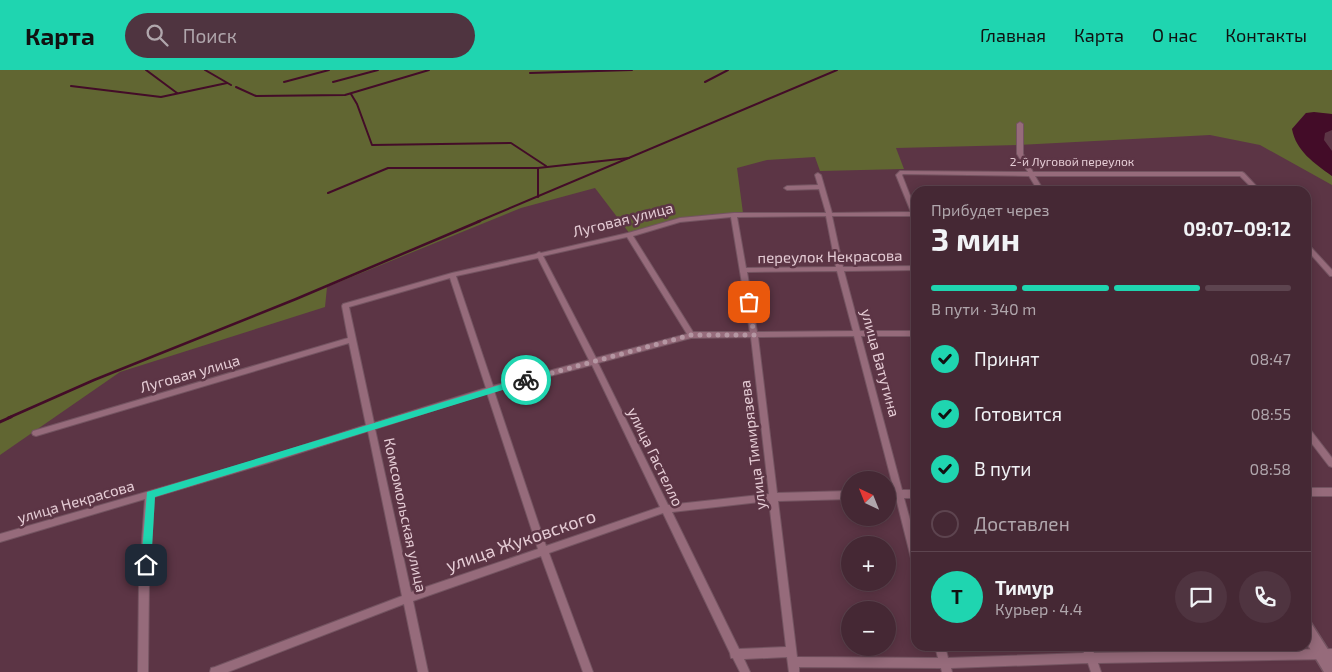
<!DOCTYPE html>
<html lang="ru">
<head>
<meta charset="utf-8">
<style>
  body { margin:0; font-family:"Exo 2",sans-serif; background:#4f3440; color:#f1f3f6; height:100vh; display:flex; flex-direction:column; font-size:19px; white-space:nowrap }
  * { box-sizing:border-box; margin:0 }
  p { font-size:16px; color:#b0a6ac }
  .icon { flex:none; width:28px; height:28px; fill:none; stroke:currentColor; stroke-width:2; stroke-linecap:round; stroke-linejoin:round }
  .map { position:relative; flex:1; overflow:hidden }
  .drawer { position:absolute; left:911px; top:116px; width:400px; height:465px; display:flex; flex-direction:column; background:#452834; border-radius:15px; box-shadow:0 2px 12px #0003,0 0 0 1px #5d444f }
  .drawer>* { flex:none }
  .needle { width:32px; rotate:317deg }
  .buttons { position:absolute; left:841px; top:401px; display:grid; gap:10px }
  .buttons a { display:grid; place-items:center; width:55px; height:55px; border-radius:50%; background:#452834; box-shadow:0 2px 12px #0003,0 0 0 1px #5d444f; font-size:25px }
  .pin { position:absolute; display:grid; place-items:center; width:42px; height:42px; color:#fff; margin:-21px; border-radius:10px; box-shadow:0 2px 8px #0006 }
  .courier { position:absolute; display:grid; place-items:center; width:50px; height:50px; margin:-25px; border:4px solid #1fd5b0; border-radius:50%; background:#fff; color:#222; box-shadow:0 1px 6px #0007 }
  .head em { font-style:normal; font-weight:700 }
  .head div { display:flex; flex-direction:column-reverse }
  .head { display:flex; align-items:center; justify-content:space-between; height:85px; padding:0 20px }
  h1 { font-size:32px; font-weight:700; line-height:38px }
  .bar { display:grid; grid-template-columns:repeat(4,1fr); gap:8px 5px; align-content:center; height:60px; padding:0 20px }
  .bar i { height:6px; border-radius:4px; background:#5d444f }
  .bar .current { background:#1fd5b0 }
  .bar p { grid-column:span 4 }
  .line { display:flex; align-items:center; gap:12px; padding:0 20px; border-top:1px solid #5d444f }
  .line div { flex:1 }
  .round { display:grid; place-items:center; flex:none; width:52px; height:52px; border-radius:26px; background:#4f3440 }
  ol { padding:0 20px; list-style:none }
  li { display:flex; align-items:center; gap:15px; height:55px }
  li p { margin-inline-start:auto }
  li .icon { padding:5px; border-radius:50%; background:#1fd5b0; color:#111; stroke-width:4 }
  li:last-child { color:#b0a6ac }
  li i { width:28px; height:28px; border:2px solid #5d444f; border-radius:50% }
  header { display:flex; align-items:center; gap:30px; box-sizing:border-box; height:70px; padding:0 25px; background:#1fd5b0; color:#111 }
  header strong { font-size:24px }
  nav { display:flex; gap:28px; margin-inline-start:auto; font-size:18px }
  .search { width:350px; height:45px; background:#4f3440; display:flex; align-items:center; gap:12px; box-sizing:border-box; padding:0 18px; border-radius:28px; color:#b0a6ac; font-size:19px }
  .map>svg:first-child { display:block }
  .green { fill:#616632 }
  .water { fill:#430c28 }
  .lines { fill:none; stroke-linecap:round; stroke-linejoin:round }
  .stream-far2 { stroke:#430c28; stroke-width:2 }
  .stream-far1 { stroke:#430c28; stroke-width:2.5 }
  .stream { stroke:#430c28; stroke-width:3 }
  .street-casing { stroke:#745461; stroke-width:2 }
  .secondary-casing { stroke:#745461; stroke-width:3 }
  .street { fill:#966b7b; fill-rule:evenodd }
  .secondary { fill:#966b7b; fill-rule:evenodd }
  .route { fill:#1fd5b0 }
  .done { stroke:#b597a3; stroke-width:5; stroke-dasharray:0 9 }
  .labels { text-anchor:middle; stroke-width:5; stroke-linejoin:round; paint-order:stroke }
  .far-street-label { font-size:12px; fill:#e5ccd5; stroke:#5c3545 }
  .street-label { font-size:15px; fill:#e5ccd5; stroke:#5c3545 }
  .near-street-label { font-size:18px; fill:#e5ccd5; stroke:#5c3545 }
</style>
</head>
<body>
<header>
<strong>Карта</strong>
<div class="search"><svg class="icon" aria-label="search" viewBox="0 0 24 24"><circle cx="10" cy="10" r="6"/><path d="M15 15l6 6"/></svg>Поиск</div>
<nav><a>Главная</a><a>Карта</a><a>О нас</a><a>Контакты</a></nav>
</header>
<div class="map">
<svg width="1332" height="602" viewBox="0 0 1332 602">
  <rect width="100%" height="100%" fill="#5c3545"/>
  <polygon class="green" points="0,0 1332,0 1332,44 1306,43 1292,59 1321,97 1332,106 1332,115 1260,75 1210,65 1018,75 896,78 904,99 820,101 815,87 767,90 737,98 743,143 679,149 630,164 595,118 521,138 327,217 325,237 120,302 0,385"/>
  <path class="water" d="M1314,42L1332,44V60L1325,63L1324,70L1332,81V106C1314,93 1296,81 1292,59L1306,43Z"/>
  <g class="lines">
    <g class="stream-far2">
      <polyline points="146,0 177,23"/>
      <polyline points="205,0 231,15"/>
      <polyline points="530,3 632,0"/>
      <polyline points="284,12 329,0"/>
      <polyline points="333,12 378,0"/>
      <polyline points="705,12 728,0"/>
      <polyline points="71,16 161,27 227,13"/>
      <polyline points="236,17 256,26 345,25 429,0"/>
      <polyline points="351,24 357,34 372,75 511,73 546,96"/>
      <polyline points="538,99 538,127"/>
      <polyline points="328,123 388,98 538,98 629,88"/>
      <polyline points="477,152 837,0"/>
    </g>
    <polyline class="stream-far1" points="8,348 94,310 296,229 480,151"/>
    <polyline class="stream" points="0,352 11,347"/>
    <g class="street-casing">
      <g id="street">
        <path d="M1020,52L1023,54V84L1033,102H1242L1244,103L1261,121H1255L1240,106H1035L1044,121H1038L1029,106L903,104L902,105L916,141V150L914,149L912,146H832L843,197L916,196V200L844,201L860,261H916V266H861L902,420H916V428H904L916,472V492L913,491L911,488L896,428H888V420H894L854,266L758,267L777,423L850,421V429L778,431L797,587L938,588L935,576H945L948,588L1084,583L1081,576H1091L1094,583L1332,579V589L1098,593L1101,602H1091L1088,593L951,598L952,602H942L941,598L799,597V602H789L787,587L744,589L750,602H740L733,588H731L730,583L663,443L549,483L593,602H583L541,486L413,531L428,602H418L404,534L228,602H210L211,598L215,597L402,526L368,361L268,393L154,427L149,512L148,602H138L139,512L145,429L0,472V464L268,387L366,355L349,273L36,366L33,365L32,363L33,361L348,268L342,236L343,234L452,203L536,184L539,182L541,183L628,163L680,148L734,143H826L819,119L787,120L784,118L787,116L818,115L815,105L816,104L818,103L821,105L832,143L911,142L896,105L900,101L1028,102L1017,84V54ZM826,146L836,197L746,198L737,147ZM731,147L750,262H693L633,166L680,152ZM627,167L687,264L596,288L543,186ZM538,188L589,290L493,316L456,206ZM837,201L853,261L757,262L747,202ZM450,208L486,318L374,353L349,237ZM751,267L769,424L668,435L598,293L691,268ZM592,295L660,437L546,476L494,321ZM487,323L538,479L411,522L375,359ZM769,431L786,577L739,579L672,442Z"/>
        <polygon points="1306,173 1308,174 1332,200 1332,206 1330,206 1306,179"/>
        <polygon points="1306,357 1309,358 1332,388 1332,397 1329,396 1306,366"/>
        <rect x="1306" y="418" width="26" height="8"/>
      </g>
    </g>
    <g class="secondary-casing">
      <polygon id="secondary" points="1306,551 1311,553 1332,586 1332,602 1324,602 1306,572"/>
    </g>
    <use href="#street" class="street"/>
    <use href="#secondary" class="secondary"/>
  </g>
  <polygon class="route" points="526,307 530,310 529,312 155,427 151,495 149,498 142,498 141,495 147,422"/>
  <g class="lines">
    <polyline class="done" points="526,310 691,265 754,265 749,232"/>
  </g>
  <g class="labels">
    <g class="far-street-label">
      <text x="1072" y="96">2-й Луговой переулок</text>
    </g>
    <g class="street-label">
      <text transform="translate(623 150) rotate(-14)" y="5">Луговая улица</text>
      <text transform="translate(830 187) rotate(-1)" y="5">переулок Некрасова</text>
      <text transform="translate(880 293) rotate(75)" y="5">улица Ватутина</text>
      <text transform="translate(190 304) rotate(-16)" y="5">Луговая улица</text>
      <text transform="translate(753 375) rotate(-97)" y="5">улица Тимирязева</text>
      <text transform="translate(655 387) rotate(64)" y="5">улица Гастелло</text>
      <text transform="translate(76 432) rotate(-16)" y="5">улица Некрасова</text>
      <text transform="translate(405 445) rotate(78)" y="5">Комсомольская улица</text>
    </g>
    <g class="near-street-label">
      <text transform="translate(521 471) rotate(-19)" y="6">улица Жуковского</text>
    </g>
  </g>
</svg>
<div class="buttons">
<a><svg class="needle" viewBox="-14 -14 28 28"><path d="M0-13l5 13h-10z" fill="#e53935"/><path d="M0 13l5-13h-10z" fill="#b0a6ac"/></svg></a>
<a>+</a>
<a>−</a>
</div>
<div class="pin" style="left:749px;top:232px;background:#ea580c"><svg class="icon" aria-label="bag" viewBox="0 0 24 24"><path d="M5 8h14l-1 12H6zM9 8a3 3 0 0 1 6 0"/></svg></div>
<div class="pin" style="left:146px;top:495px;background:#1f2937"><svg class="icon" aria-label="home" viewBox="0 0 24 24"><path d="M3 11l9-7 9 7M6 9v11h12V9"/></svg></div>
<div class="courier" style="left:526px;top:310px"><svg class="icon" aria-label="bike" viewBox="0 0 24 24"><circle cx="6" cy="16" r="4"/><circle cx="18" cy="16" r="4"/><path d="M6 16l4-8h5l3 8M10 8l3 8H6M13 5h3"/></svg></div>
<section class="drawer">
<div class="head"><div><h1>3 мин</h1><p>Прибудет через</p></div><em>09:07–09:12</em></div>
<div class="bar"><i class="current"></i><i class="current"></i><i class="current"></i><i></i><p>В пути · 340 m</p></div>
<ol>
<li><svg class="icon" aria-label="check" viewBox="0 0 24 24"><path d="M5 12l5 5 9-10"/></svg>Принят<p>08:47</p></li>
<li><svg class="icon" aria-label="check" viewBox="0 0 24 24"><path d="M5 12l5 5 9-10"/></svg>Готовится<p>08:55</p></li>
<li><svg class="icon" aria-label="check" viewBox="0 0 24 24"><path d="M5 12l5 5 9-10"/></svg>В пути<p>08:58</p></li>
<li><i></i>Доставлен</li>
</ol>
<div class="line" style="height:90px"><b class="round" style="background:#1fd5b0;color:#111">Т</b><div><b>Тимур</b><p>Курьер · 4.4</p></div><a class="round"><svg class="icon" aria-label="chat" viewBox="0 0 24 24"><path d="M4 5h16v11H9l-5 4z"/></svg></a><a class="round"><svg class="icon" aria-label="phone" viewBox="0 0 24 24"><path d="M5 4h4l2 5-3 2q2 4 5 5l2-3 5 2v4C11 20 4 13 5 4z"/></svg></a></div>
</section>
</div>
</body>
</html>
